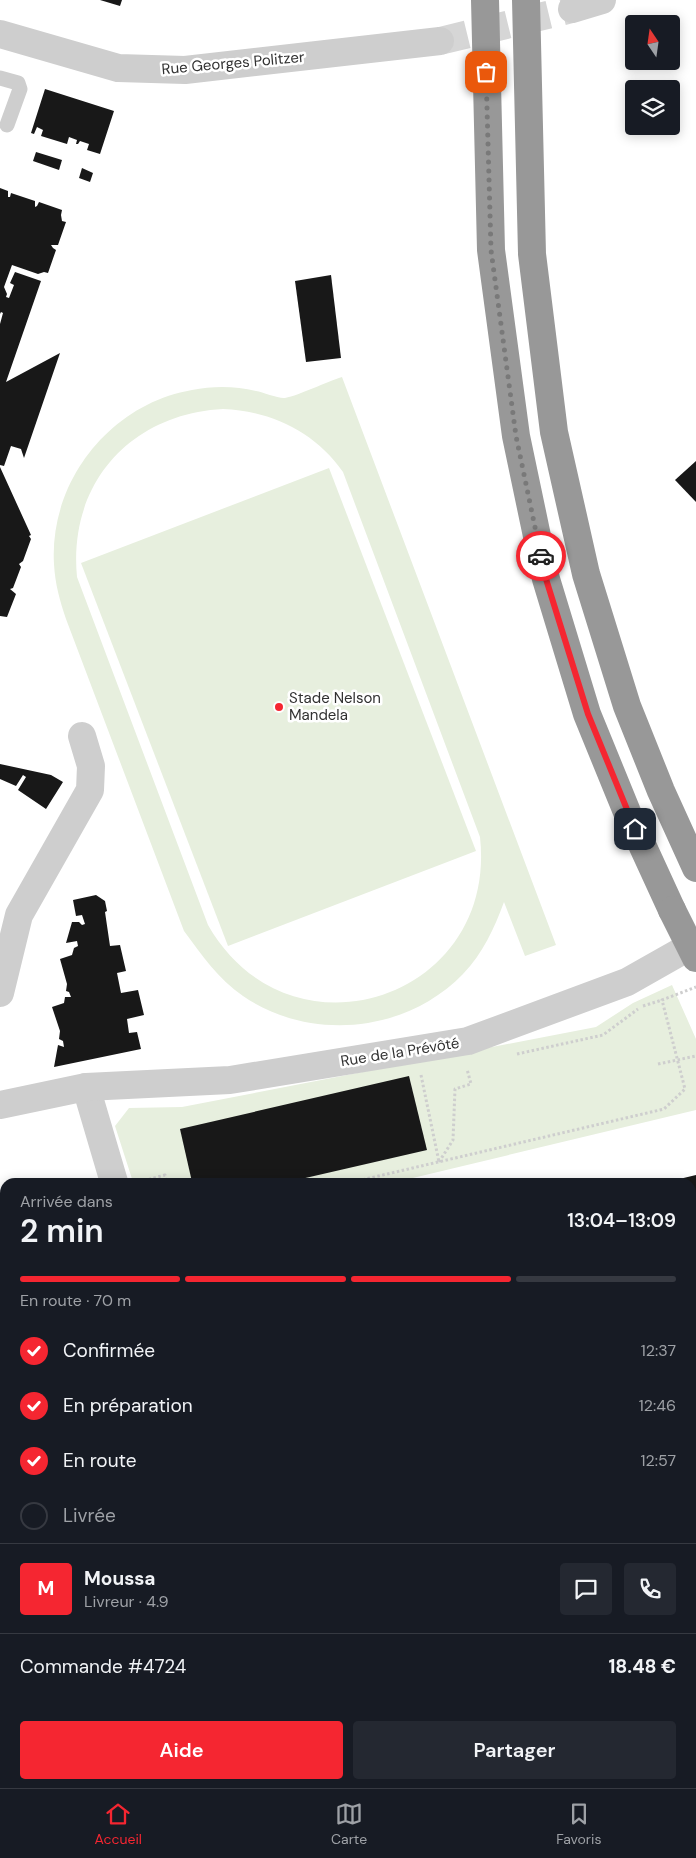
<!DOCTYPE html>
<html lang="fr">
<head>
<meta charset="utf-8">
<style>
  body { margin:0; font-family:"DM Sans",sans-serif; background:#242831; color:#f1f3f6; height:100vh; display:flex; flex-direction:column; font-size:19px; white-space:nowrap }
  * { box-sizing:border-box; margin:0 }
  p { font-size:16px; color:#9ea1a6 }
  .icon { flex:none; width:28px; height:28px; fill:none; stroke:currentColor; stroke-width:2; stroke-linecap:round; stroke-linejoin:round }
  .map { position:relative; flex:1; overflow:hidden }
  .drawer { position:absolute; left:0px; top:1178px; width:696px; height:611px; display:flex; flex-direction:column; background:#171b24; border-radius:15px 15px 0 0; box-shadow:0 2px 12px #0003 }
  .drawer>* { flex:none }
  .needle { width:32px; rotate:347deg }
  .tools { position:absolute; left:625px; top:15px; display:grid; gap:10px }
  .tools a { display:grid; place-items:center; width:55px; height:55px; border-radius:5px; background:#171b24; box-shadow:0 2px 12px #0003; font-size:25px }
  .pin { position:absolute; display:grid; place-items:center; width:42px; height:42px; color:#fff; margin:-21px; border-radius:10px; box-shadow:0 2px 8px #0006 }
  .courier { position:absolute; display:grid; place-items:center; width:50px; height:50px; margin:-25px; border:4px solid #f52631; border-radius:50%; background:#fff; color:#222; box-shadow:0 1px 6px #0007 }
  .overview em { font-style:normal; font-weight:600 }
  .overview div { display:flex; flex-direction:column-reverse }
  .overview { display:flex; align-items:center; justify-content:space-between; height:85px; padding:0 20px }
  h1 { font-size:32px; font-weight:600; line-height:38px }
  .bar { display:grid; grid-template-columns:repeat(4,1fr); gap:8px 5px; align-content:center; height:60px; padding:0 20px }
  .bar i { height:6px; border-radius:4px; background:#363941 }
  .bar .current { background:#f52631 }
  .bar p { grid-column:span 4 }
  .line { display:flex; align-items:center; gap:12px; padding:0 20px; border-top:1px solid #363941 }
  .line div { flex:1 }
  .round { display:grid; place-items:center; flex:none; width:52px; height:52px; border-radius:5px; background:#242831 }
  ol { padding:0 20px; list-style:none }
  li { display:flex; align-items:center; gap:15px; height:55px }
  li p { margin-inline-start:auto }
  li .icon { padding:5px; border-radius:50%; background:#f52631; color:#fff; stroke-width:4 }
  li:last-child { color:#9ea1a6 }
  li i { width:28px; height:28px; border:2px solid #363941; border-radius:50% }
  .primary-button { display:flex; gap:10px; margin-top:auto; padding:10px 20px }
  .primary-button a { flex:1; height:58px; border-radius:5px; background:#f52631; color:#fff; font-size:20px; font-weight:600; line-height:58px; text-align:center }
  .primary-button a+a { background:#242831; color:#f1f3f6 }
  .dock { display:flex; justify-content:space-around; align-items:center; height:70px; border-top:1px solid #363941; background:#171b24; font-size:14px; color:#9ea1a6 }
  .dock a { display:grid; justify-items:center; gap:2px }
  .dock .current { color:#f52631 }
  .map>svg:first-child { display:block }
  .green { fill:#e7efde; fill-rule:evenodd }
  .building { fill:#181818 }
  .lines { fill:none; stroke-linecap:round; stroke-linejoin:round }
  .minor-tunnel { stroke:#d6d6d6; stroke-width:28; stroke-dasharray:28 14; stroke-linecap:butt }
  .path { stroke:#cecece; stroke-width:3; stroke-dasharray:2.5 2.5; stroke-linecap:butt }
  .service { stroke:#cecece; stroke-width:15 }
  .minor { stroke:#cecece; stroke-width:28 }
  .motorway { stroke:#989898; stroke-width:28 }
  .rail-casing { stroke:#868686; stroke-width:5.5 }
  .rail { stroke:#fff; stroke-width:4; stroke-dasharray:11; stroke-linecap:butt }
  .motorway-bridge { stroke:#989898; stroke-width:28 }
  .done { stroke:#797979; stroke-width:5; stroke-dasharray:0 9 }
  .route { stroke:#f52631; stroke-width:6 }
  .poi-dot { fill:#f52631; stroke:#fff; stroke-width:2 }
  .labels { text-anchor:middle; stroke-width:5; stroke-linejoin:round; paint-order:stroke }
  .street-label { font-size:15px; fill:#313131; stroke:#fff }
  .poi-label { font-size:15px; fill:#313131; stroke:#fff; text-anchor:start }
</style>
</head>
<body>
<div class="map">
<svg width="696" height="1788" viewBox="0 0 696 1788">
  <rect width="100%" height="100%" fill="#fff"/>
  <g class="green">
    <path d="M342,377L556,945L525,956L504,902C494,929 483,953 463,974C406,1033 310,1042 243,996C218,979 202,955 184,931L66,619C60,601 55,584 54,564C49,482 110,404 192,390C213,386 235,386 256,391C263,392 279,399 285,398C300,395 326,382 342,377ZM223,409C271,411 315,432 343,472L480,837C498,1000 289,1067 208,925L77,577C68,484 130,414 223,409Z"/>
    <polygon points="329,468 476,851 228,946 81,563"/>
    <polygon points="672,985 696,1039 696,1110 396,1182 133,1182 115,1126 129,1108 182,1107 596,1027 633,1003"/>
  </g>
  <g class="building">
    <polygon points="100,0 122,0 120,6"/>
    <polygon points="45,89 114,111 100,154 87,150 89,144 80,141 78,144 76,144 77,140 69,137 67,144 41,136 43,130 37,127 34,134 31,133"/>
    <polygon points="36,152 62,160 59,170 33,161"/>
    <polygon points="82,168 93,173 90,182 79,178"/>
    <polygon points="0,188 8,191 8,197 10,197 11,193 35,201 35,207 37,206 39,202 62,210 61,215 62,221 66,222 58,245 51,245 53,248 56,250 48,273 44,272 38,274 12,265 4,287 7,294 6,297 9,298 14,285 10,283 15,272 41,281 6,382 60,353 24,458 21,449 11,446 4,466 0,465 0,324 3,313 1,312 0,314"/>
    <polygon points="331,275 341,358 306,362 295,281"/>
    <polygon points="696,461 696,502 675,480"/>
    <polygon points="0,467 31,535 29,536 31,539 23,561 19,564 21,567 13,588 10,589 16,594 7,617 0,616"/>
    <polygon points="0,764 51,775 63,782 46,809 18,790 26,777 23,775 16,786 0,779"/>
    <polygon points="96,895 105,901 107,911 105,912 110,946 120,945 126,971 117,973 121,993 138,990 144,1015 127,1019 129,1033 137,1032 141,1049 54,1067 58,1045 64,1047 63,1041 59,1039 60,1031 52,1007 64,1003 65,997 71,997 69,992 66,991 67,984 60,959 72,955 74,948 78,946 77,941 66,943 72,922 79,922 82,925 85,924 82,915 76,916 73,900"/>
    <polygon points="409,1076 427,1150 288,1182 192,1182 180,1129"/>
    <polygon points="696,1175 696,1292 691,1294 691,1182 667,1182"/>
    <polygon points="696,1315 696,1445 691,1446 691,1316"/>
    <polygon points="696,1461 696,1475 691,1477 691,1462"/>
    <rect x="74" y="1784" width="59" height="4"/>
  </g>
  <g class="lines">
    <polyline class="minor-tunnel" points="440,41 572,9"/>
    <g class="path">
      <polyline points="643,1006 662,1000"/>
      <polyline points="517,1054 603,1035 638,1009"/>
      <polyline points="658,1064 696,1056"/>
      <polyline points="421,1075 439,1162"/>
      <polyline points="439,1162 453,1140 455,1089 471,1084 467,1069"/>
      <polyline points="139,1182 165,1175 166,1182"/>
      <polyline points="353,1182 664,1109 685,1089 662,1000 696,987"/>
    </g>
    <g class="service">
      <polyline points="0,78 18,83 20,89 7,125"/>
      <polyline points="0,1566 5,1594 0,1657"/>
    </g>
    <g class="minor">
      <polyline points="572,9 602,0"/>
      <polyline points="0,34 118,68 185,70 440,41"/>
      <polyline points="0,993 19,915 90,790 91,766 82,736"/>
      <polyline points="86,1087 114,1182"/>
      <polyline points="0,1105 86,1087 230,1080 468,1041 627,982 696,943"/>
      <polyline points="691,1493 696,1492"/>
    </g>
    <g class="motorway">
      <polyline points="485,0 491,250 516,436 546,579 587,714 627,812 672,910"/>
      <polyline points="526,0 532,254 554,432 586,574 627,706 661,791 696,868"/>
      <polyline points="691,1762 696,1757"/>
      <polyline points="664,1788 669,1784"/>
    </g>
    <g class="rail-casing">
      <g id="rail">
        <polyline points="691,1622 696,1619"/>
        <polyline points="691,1638 696,1636"/>
        <polyline points="691,1660 696,1658"/>
        <polyline points="691,1676 696,1674"/>
        <polyline points="366,1788 374,1784"/>
        <polyline points="397,1788 406,1784"/>
        <polyline points="440,1788 449,1784"/>
        <polyline points="472,1788 480,1784"/>
      </g>
    </g>
    <use href="#rail" class="rail"/>
    <polyline class="motorway-bridge" points="672,910 696,958"/>
  </g>
  <g class="lines">
    <polyline class="done" points="486,72 491,250 516,436 541,556"/>
    <polyline class="route" points="541,556 546,579 588,714 635,829"/>
  </g>
  <circle class="poi-dot" cx="279" cy="707" r="5"/>
  <g class="labels">
    <g class="street-label">
      <text transform="translate(233 63) rotate(-5)" y="5">Rue Georges Politzer</text>
      <text transform="translate(400 1052) rotate(-9)" y="5">Rue de la Prévôté</text>
    </g>
    <g class="poi-label">
      <text x="289" y="703">Stade Nelson<tspan x="289" dy="17">Mandela</tspan></text>
    </g>
  </g>
</svg>
<div class="tools">
<a><svg class="needle" viewBox="-14 -14 28 28"><path d="M0-13l5 13h-10z" fill="#e53935"/><path d="M0 13l5-13h-10z" fill="#9ea1a6"/></svg></a>
<a><svg class="icon" aria-label="layers" viewBox="0 0 24 24"><path d="M12 4l9 5-9 5-9-5zM3 14l9 5 9-5"/></svg></a>
</div>
<div class="pin" style="left:486px;top:72px;background:#ea580c"><svg class="icon" aria-label="bag" viewBox="0 0 24 24"><path d="M5 8h14l-1 12H6zM9 8a3 3 0 0 1 6 0"/></svg></div>
<div class="pin" style="left:635px;top:829px;background:#1f2937"><svg class="icon" aria-label="home" viewBox="0 0 24 24"><path d="M3 11l9-7 9 7M6 9v11h12V9"/></svg></div>
<div class="courier" style="left:541px;top:556px"><svg class="icon" aria-label="car" viewBox="0 0 24 24"><path d="M5 17H2v-5l4-1 3-4h7l3 4 3 1v5h-3M9 17h6M6 11h13"/><circle cx="7" cy="17" r="2"/><circle cx="17" cy="17" r="2"/></svg></div>
<section class="drawer">
<div class="overview"><div><h1>2 min</h1><p>Arrivée dans</p></div><em>13:04–13:09</em></div>
<div class="bar"><i class="current"></i><i class="current"></i><i class="current"></i><i></i><p>En route · 70 m</p></div>
<ol>
<li><svg class="icon" aria-label="check" viewBox="0 0 24 24"><path d="M5 12l5 5 9-10"/></svg>Confirmée<p>12:37</p></li>
<li><svg class="icon" aria-label="check" viewBox="0 0 24 24"><path d="M5 12l5 5 9-10"/></svg>En préparation<p>12:46</p></li>
<li><svg class="icon" aria-label="check" viewBox="0 0 24 24"><path d="M5 12l5 5 9-10"/></svg>En route<p>12:57</p></li>
<li><i></i>Livrée</li>
</ol>
<div class="line" style="height:90px"><b class="round" style="background:#f52631;color:#fff">M</b><div><b>Moussa</b><p>Livreur · 4.9</p></div><a class="round"><svg class="icon" aria-label="chat" viewBox="0 0 24 24"><path d="M4 5h16v11H9l-5 4z"/></svg></a><a class="round"><svg class="icon" aria-label="phone" viewBox="0 0 24 24"><path d="M5 4h4l2 5-3 2q2 4 5 5l2-3 5 2v4C11 20 4 13 5 4z"/></svg></a></div>
<div class="line" style="height:65px"><div>Commande #4724</div><b>18.48 €</b></div>
<div class="primary-button"><a>Aide</a><a>Partager</a></div>
</section>
</div>
<nav class="dock">
<a class="current"><svg class="icon" aria-label="home" viewBox="0 0 24 24"><path d="M3 11l9-7 9 7M6 9v11h12V9"/></svg>Accueil</a>
<a><svg class="icon" aria-label="map" viewBox="0 0 24 24"><path d="M3 6l6-2 6 2 6-2v14l-6 2-6-2-6 2zM9 4v14M15 6v14"/></svg>Carte</a>
<a><svg class="icon" aria-label="saved" viewBox="0 0 24 24"><path d="M7 4h10v16l-5-4-5 4z"/></svg>Favoris</a>
</nav>
</body>
</html>
